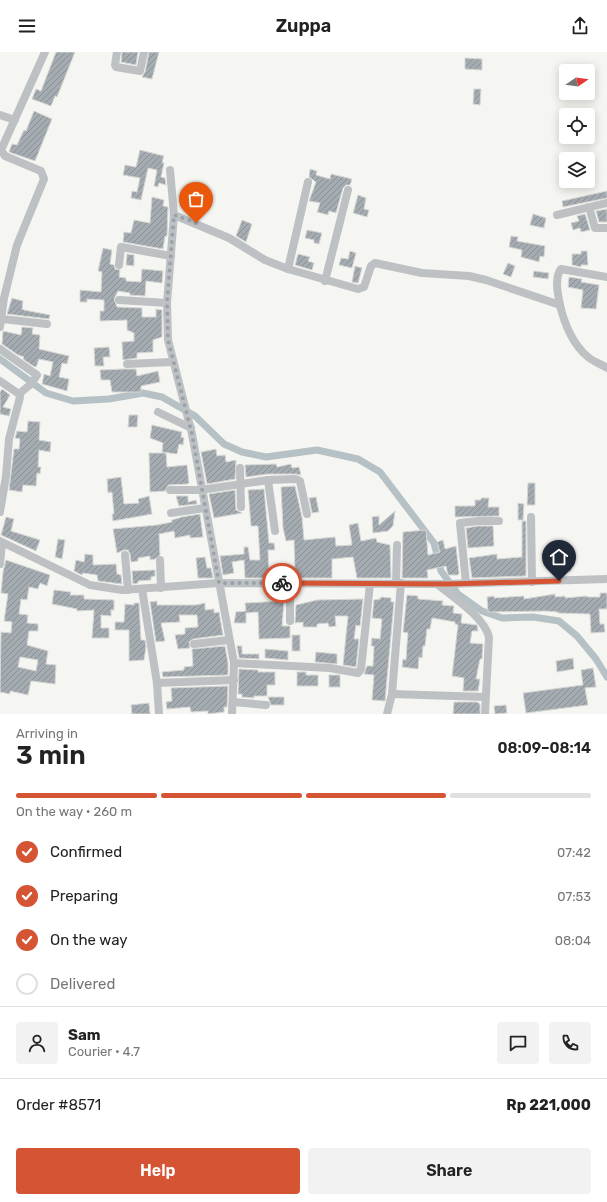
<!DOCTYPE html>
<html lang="en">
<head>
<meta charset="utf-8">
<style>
  body { margin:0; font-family:Rubik,sans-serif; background:#f2f2f2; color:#222; height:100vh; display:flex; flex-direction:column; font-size:15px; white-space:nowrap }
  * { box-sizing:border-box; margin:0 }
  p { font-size:13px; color:#767676 }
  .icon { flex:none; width:22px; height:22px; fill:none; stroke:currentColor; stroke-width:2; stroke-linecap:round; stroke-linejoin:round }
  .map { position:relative; height:662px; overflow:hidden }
  .sheet { display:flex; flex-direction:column; background:#fff; flex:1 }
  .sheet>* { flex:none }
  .needle { width:26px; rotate:77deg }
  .controls { position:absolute; left:559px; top:12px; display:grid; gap:8px }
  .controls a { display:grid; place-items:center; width:36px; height:36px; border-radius:4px; background:#fff; box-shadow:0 2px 10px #0003; font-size:20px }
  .pin { position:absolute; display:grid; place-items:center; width:34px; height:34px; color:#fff; margin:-41px -17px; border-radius:50% 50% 50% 0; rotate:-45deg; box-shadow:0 0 4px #0007 }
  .pin .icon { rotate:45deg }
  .courier { position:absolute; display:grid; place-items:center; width:40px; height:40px; margin:-20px; border:3px solid #d45434; border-radius:50%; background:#fff; color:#222; box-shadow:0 1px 5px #0007 }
  .head em { font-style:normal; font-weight:600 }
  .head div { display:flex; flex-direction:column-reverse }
  .head { display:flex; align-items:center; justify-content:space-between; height:68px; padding:0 16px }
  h1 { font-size:26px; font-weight:600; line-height:30px }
  .bar { display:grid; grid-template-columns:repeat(4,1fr); gap:6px 4px; align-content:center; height:48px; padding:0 16px }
  .bar i { height:5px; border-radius:3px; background:#e0e0e0 }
  .bar .active { background:#d45434 }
  .bar p { grid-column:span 4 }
  .line { display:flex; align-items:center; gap:10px; padding:0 16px; border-top:1px solid #e0e0e0 }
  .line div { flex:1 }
  .round { display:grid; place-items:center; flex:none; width:42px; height:42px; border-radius:4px; background:#f2f2f2 }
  ol { padding:0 16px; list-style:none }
  li { display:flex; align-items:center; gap:12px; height:44px }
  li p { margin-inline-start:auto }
  li .icon { padding:4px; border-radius:50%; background:#d45434; color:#fff; stroke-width:4 }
  li:last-child { color:#767676 }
  li i { width:22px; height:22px; border:2px solid #e0e0e0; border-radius:50% }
  .button { display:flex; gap:8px; margin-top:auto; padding:8px 16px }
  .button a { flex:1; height:46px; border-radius:4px; background:#d45434; color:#fff; font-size:16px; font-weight:600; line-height:46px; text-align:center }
  .button a+a { background:#f2f2f2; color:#222 }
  header { display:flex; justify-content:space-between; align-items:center; height:52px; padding:0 16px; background:#fff; font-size:18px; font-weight:600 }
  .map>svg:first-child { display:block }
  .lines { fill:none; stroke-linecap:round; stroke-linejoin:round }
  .canal { stroke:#b6c1c5; stroke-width:7 }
  .building { fill:url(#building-hatch); stroke:#d7d7d5; fill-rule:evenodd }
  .minor { stroke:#bdc1c4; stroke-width:8 }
  .done { stroke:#99a2a9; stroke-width:4; stroke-dasharray:0 7.2 }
  .route { stroke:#d45434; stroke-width:5 }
</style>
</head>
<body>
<header><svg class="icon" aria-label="menu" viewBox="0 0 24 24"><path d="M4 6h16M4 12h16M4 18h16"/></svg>Zuppa<svg class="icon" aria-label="share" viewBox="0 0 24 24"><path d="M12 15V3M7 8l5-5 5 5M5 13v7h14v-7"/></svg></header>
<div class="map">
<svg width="607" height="662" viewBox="0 0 607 662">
  <defs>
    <pattern id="building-hatch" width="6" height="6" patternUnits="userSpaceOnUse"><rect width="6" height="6" fill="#a5acb1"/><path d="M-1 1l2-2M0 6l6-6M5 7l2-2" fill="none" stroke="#8a9195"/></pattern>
  </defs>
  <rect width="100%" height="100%" fill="#f5f5f2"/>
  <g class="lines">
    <polyline class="canal" points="0,307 46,341 73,349 109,347 143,341 162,345 195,364 224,392 242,400 266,405 317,398 358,407 380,420 434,491 441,519 458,542 482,559 502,566 533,565 559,569 577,584 596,607 607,625"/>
  </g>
  <g class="building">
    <polygon points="56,0 75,0 57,45 55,44 51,54 32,47 36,37 41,39"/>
    <polygon points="122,0 138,0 136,13 121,10"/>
    <polygon points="149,0 159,0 152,27 142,25 145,20"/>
    <polygon points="465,6 482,7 482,18 465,17"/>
    <polygon points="474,37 481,37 480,53 473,52"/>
    <polygon points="34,59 52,67 35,109 9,100 12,92 17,93 24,78 26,79"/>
    <polygon points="140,98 164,104 162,110 164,111 161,125 165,126 166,133 159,131 158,135 154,134 157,118 148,116 141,148 131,146 132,139 137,140 140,126 123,123 125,113 136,115"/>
    <polygon points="310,117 317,119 316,123 330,127 331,122 352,127 350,133 346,133 343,136 336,161 329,159 328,163 317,160 320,151 309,149 316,130 309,125"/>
    <polygon points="607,139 607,146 563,155 562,149"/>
    <polygon points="358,143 366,146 364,157 369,158 367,165 353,161"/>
    <polygon points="152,145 164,148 163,154 168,155 167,184 165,184 163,197 123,190 124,180 131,181 134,168 150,171"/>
    <polygon points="607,157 607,170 599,170 596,159"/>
    <polygon points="533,162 546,166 544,176 530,173"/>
    <polygon points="585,162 590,178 581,180 580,176 573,178 571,171 579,169 577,164"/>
    <polygon points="242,168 252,172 246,190 236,184"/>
    <polygon points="307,178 322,181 319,192 314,191 314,188 305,186"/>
    <polygon points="511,184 518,185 517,189 545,194 544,205 540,204 539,210 521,205 522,198 509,195"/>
    <polygon points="103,196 112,198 110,212 114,213 115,217 120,218 119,225 126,226 126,229 141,230 142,217 163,219 162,231 146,229 145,244 130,243 130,241 118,239 114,247 117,255 142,256 142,265 156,265 156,257 162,258 162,285 153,288 153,300 137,301 137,306 123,308 122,290 134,289 134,281 127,278 127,268 100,269 100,259 104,259 104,248 87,247 87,250 80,250 80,238 101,240 102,220 98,219"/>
    <polygon points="350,199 356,201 352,216 339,213 341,206 348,207"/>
    <polygon points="581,199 587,199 588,213 581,213 581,215 572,213 572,202 581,202"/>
    <polygon points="127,202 134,203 134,214 126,213"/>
    <polygon points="298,202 310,205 308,209 314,211 312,218 295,213"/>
    <polygon points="508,211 515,214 511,225 503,222"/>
    <polygon points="355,214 362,216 358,231 352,230"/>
    <polygon points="534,219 549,221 548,227 533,225"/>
    <polygon points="569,225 582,227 581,230 599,233 596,257 581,256 583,238 568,235"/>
    <polygon points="12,246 23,249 22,257 24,258 50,263 49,267 7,262"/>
    <polygon points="22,275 33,276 32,282 40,283 39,297 69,304 67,312 62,311 59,325 69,327 67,339 42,332 44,322 50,324 53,310 39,307 36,315 33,314 23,307 24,305 18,303 2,292 3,279 21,283"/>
    <polygon points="109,295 110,305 103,305 104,314 95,314 94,296"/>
    <polygon points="124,317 136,317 137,324 158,319 160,330 141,334 141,340 112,340 110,328 101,328 100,318"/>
    <polygon points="2,337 10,343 3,355 11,357 9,364 0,362 0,340"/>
    <polygon points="129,363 138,363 137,375 128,375"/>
    <polygon points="28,369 40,370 39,388 51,390 50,400 39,398 38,415 41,415 40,422 37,421 36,434 23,433 22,440 9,438 14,397 19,397 20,387 15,386 17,379 27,380"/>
    <polygon points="152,373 182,380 181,385 184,386 183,393 179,392 177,402 162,400 163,391 150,386"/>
    <polygon points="216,397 217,404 225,403 226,410 236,408 235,427 207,432 201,400"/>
    <polygon points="149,401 166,401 167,415 187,413 189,431 187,432 168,433 165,439 150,440"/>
    <polygon points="276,412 277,415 291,412 292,416 299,415 301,423 296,422 268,422 246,425 245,413"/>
    <polygon points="121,425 124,452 139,451 138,447 149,444 152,462 113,469 112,462 114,462 112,440 108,441 107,427"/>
    <polygon points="528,431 535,431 535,453 527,453"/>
    <polygon points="295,434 302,465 304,488 335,485 336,494 352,493 349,473 358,471 361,489 376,486 377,490 390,493 391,526 357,526 353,505 332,507 332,526 245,526 244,508 232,510 234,521 223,523 220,504 244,502 244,495 248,495 250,508 260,508 258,474 251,474 248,438 264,437 269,491 274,491 275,498 268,498 269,521 295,519 294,488 286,489 283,476 281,435"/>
    <polygon points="235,438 236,458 242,461 214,466 209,442"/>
    <polygon points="176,444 188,444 188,450 196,448 197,452 179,454"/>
    <polygon points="316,445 319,460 312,461 309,446"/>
    <polygon points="481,446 489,446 488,455 499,455 499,464 455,465 455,454 475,454 475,448 481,448"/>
    <polygon points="518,451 524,452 523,468 518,468"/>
    <polygon points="395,459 393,474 388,479 373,481 372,465 379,464 379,473"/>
    <polygon points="200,462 203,485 190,486 190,483 175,486 174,479 159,482 160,503 155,507 150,508 150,504 138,506 138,509 131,510 130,502 128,498 124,498 117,501 113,477 157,473 172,470 172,468 182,465"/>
    <polygon points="6,465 14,467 11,479 40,488 36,499 1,483"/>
    <polygon points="522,469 526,469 526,524 472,526 469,506 497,502 497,507 522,505"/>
    <polygon points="478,474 493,474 494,494 468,496 466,476"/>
    <polygon points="426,478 428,503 440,500 437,490 443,488 445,497 456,494 459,521 458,523 448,523 446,514 427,518 428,526 402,526 403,480"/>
    <polygon points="58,487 65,488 62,507 55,505"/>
    <polygon points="570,500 571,519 558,520 558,501"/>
    <polygon points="85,502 93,503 93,513 116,512 117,522 121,523 122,532 98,529 97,523 83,521 82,523 74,519 76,508 84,510"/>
    <polygon points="205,505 207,516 211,516 213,526 198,526 196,506"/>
    <path d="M6,508L50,523L47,534L40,531L38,537L29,535L27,548L21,547L19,562L28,563L27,571L38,572V579H29L27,593L48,599L46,612L56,613L55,632L31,629L28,643L10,639V642L0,640L1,580L11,581L12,570L4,569L8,542L1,541L3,520ZM20,605L38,608L36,619L18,615Z"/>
    <polygon points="155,518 155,524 151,525 151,528 138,529 138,531 133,532 132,519"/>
    <polygon points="54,538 71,540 70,543 84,543 84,547 114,548 114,558 111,558 111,564 101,563 101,576 109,576 109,586 92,586 94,558 77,559 77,557 52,552"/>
    <polygon points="600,541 607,541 607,557 599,557 600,572 604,572 605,580 591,581 590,562 558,561 558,560 546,559 488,560 487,545 494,544 494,546 524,544 524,547 555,542 555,545 565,544 565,546 587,544 587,545 600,545"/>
    <polygon points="407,543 418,544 418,547 443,549 442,553 454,554 453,561 462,562 461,571 477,573 478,579 472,579 470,591 483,592 482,607 480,607 476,627 480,627 478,639 463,639 464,626 452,624 458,573 455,572 455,570 432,566 430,577 427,577 425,594 423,594 422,606 419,605 418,617 402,615 403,607 406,608 407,592 408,581 403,580"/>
    <polygon points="381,545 391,546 391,550 394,550 385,649 372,648 374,623 364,622 367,614 373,614 374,594 371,594 372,586 380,587 382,567 372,566 374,548 380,547"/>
    <polygon points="363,547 360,574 356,573 354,587 359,587 356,615 343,613 348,564 335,564 336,574 329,575 328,571 317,572 317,575 303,575 303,570 295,571 296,553 317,548"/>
    <polygon points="157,549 157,553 196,553 205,551 205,558 214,557 214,561 219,560 223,583 193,587 189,590 190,596 178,597 175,583 185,582 185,576 198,575 197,563 179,563 180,570 161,571 165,589 156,590 150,550"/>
    <polygon points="284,549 282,574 290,574 290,586 259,587 258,560 246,561 246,571 234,571 236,560 246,559 245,551"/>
    <polygon points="134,551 139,551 141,588 145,588 146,595 144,608 129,609 129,578 115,578 115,570 124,570 125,552 134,553"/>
    <rect x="292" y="583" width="8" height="16"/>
    <polygon points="225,594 228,611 228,623 163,625 162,620 184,618 184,615 193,614 192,597"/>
    <polygon points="237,594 242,594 242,602 259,602 259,607 239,606"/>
    <polygon points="265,597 288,599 288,608 265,606"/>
    <polygon points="316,600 337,602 337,612 315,610"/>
    <polygon points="573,606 574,617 557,620 556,609"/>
    <polygon points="593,616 596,635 585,636 588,653 526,661 523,641 583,633 581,618"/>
    <polygon points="239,617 258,618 258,620 275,620 275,633 267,633 267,644 254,644 254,646 242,645 242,642 238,642"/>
    <polygon points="297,620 306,620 306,623 318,623 318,634 297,634"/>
    <rect x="329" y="623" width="11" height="12"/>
    <polygon points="228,634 227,655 224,655 224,660 208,662 208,659 191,660 190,655 167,657 166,650 172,649 171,636"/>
    <polygon points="268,645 284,645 284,653 271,653"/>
    <polygon points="454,650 477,650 480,652 480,662 453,662"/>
    <polygon points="149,651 150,662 132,662 131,653"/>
    <polygon points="506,653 507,661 495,662 494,654"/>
  </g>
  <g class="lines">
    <g class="minor">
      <polyline points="117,0 115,13 116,15 140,19 144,0"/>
      <polyline points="0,63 15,68"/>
      <polyline points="170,118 174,163"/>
      <polyline points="589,155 595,176 607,176"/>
      <polyline points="557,163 607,151"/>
      <polyline points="119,213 121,195 171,204"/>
      <polyline points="288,217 308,130"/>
      <polyline points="325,229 348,138"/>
      <polyline points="119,248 167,251"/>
      <path d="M560,253C558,243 554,226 561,217L607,225"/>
      <polyline points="2,267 47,272"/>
      <polyline points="0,275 4,246 17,193 44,127 41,119 5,104 1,98 45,0"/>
      <polyline points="0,297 37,323 31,332 19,342"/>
      <polyline points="127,312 172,310"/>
      <polyline points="0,329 19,342 20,345 9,387 6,424 0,460"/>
      <polyline points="158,360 191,376"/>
      <polyline points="240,416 241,455"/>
      <polyline points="268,428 275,479"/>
      <polyline points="170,438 201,438 268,428 296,427 300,429 307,462"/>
      <polyline points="171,461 205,456"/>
      <polyline points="531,465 532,530"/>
      <polyline points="0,489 90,533 122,538 219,531 448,532 607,527"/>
      <polyline points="125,503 128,538"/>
      <polyline points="160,508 161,536"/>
      <polyline points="0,512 2,491"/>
      <polyline points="466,531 460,471 478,469 499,469"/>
      <polyline points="396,532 397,493"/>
      <path d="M437,532C453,545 484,565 489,585L485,662"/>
      <polyline points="142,537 157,631 159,662"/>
      <polyline points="290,569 290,531"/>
      <polyline points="194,592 229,588"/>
      <polyline points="234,611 330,616 358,621 361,617 370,532"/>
      <polyline points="157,631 234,628"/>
      <polyline points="392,642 485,645"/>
      <polyline points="233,650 266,653"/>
      <path d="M232,662L234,611L192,382L168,288L167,251L174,163L229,186L265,208L288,217L358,237L364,235L371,214L375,211L422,221L469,224L486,228L560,253C564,271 573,293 588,305C594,310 601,312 607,316"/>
      <polyline points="387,662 392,642 401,531"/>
    </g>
  </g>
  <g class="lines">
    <polyline class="done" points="196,171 174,163 167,250 168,288 192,382 219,531 282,531"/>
    <polyline class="route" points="282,531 448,532 559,529"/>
  </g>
</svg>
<div class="controls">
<a><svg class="needle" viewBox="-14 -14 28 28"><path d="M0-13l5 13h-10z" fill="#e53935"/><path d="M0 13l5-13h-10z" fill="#767676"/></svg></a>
<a><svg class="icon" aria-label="locate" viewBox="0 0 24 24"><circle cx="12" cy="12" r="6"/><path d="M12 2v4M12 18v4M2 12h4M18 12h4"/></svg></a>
<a><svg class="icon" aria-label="layers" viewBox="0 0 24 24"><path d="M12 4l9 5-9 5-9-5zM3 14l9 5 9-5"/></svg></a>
</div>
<div class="pin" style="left:196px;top:171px;background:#ea580c"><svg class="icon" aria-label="bag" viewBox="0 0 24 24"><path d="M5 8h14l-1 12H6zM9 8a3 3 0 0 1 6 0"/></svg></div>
<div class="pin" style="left:559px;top:529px;background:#1f2937"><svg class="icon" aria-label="home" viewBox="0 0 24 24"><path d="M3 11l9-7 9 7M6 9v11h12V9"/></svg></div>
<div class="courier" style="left:282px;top:531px"><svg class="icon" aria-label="bike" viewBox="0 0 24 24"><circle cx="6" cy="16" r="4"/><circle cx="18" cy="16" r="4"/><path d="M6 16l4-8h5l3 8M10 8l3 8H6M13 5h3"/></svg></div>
</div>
<section class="sheet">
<div class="head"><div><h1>3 min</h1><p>Arriving in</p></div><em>08:09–08:14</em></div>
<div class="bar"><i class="active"></i><i class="active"></i><i class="active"></i><i></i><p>On the way · 260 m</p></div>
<ol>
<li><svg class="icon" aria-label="check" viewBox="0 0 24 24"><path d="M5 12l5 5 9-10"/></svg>Confirmed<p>07:42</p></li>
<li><svg class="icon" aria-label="check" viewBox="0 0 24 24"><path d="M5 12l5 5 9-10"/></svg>Preparing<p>07:53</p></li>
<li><svg class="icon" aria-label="check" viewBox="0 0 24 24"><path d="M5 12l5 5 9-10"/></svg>On the way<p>08:04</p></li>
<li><i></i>Delivered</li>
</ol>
<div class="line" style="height:72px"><a class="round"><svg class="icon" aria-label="person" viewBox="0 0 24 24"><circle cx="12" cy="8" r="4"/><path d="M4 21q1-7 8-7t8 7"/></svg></a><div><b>Sam</b><p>Courier · 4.7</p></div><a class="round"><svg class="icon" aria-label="chat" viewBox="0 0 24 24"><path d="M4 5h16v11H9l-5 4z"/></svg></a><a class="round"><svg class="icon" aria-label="phone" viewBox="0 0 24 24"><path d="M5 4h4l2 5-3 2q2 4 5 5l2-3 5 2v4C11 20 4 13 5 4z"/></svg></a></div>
<div class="line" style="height:52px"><div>Order #8571</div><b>Rp 221,000</b></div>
<div class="button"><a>Help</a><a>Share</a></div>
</section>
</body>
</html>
